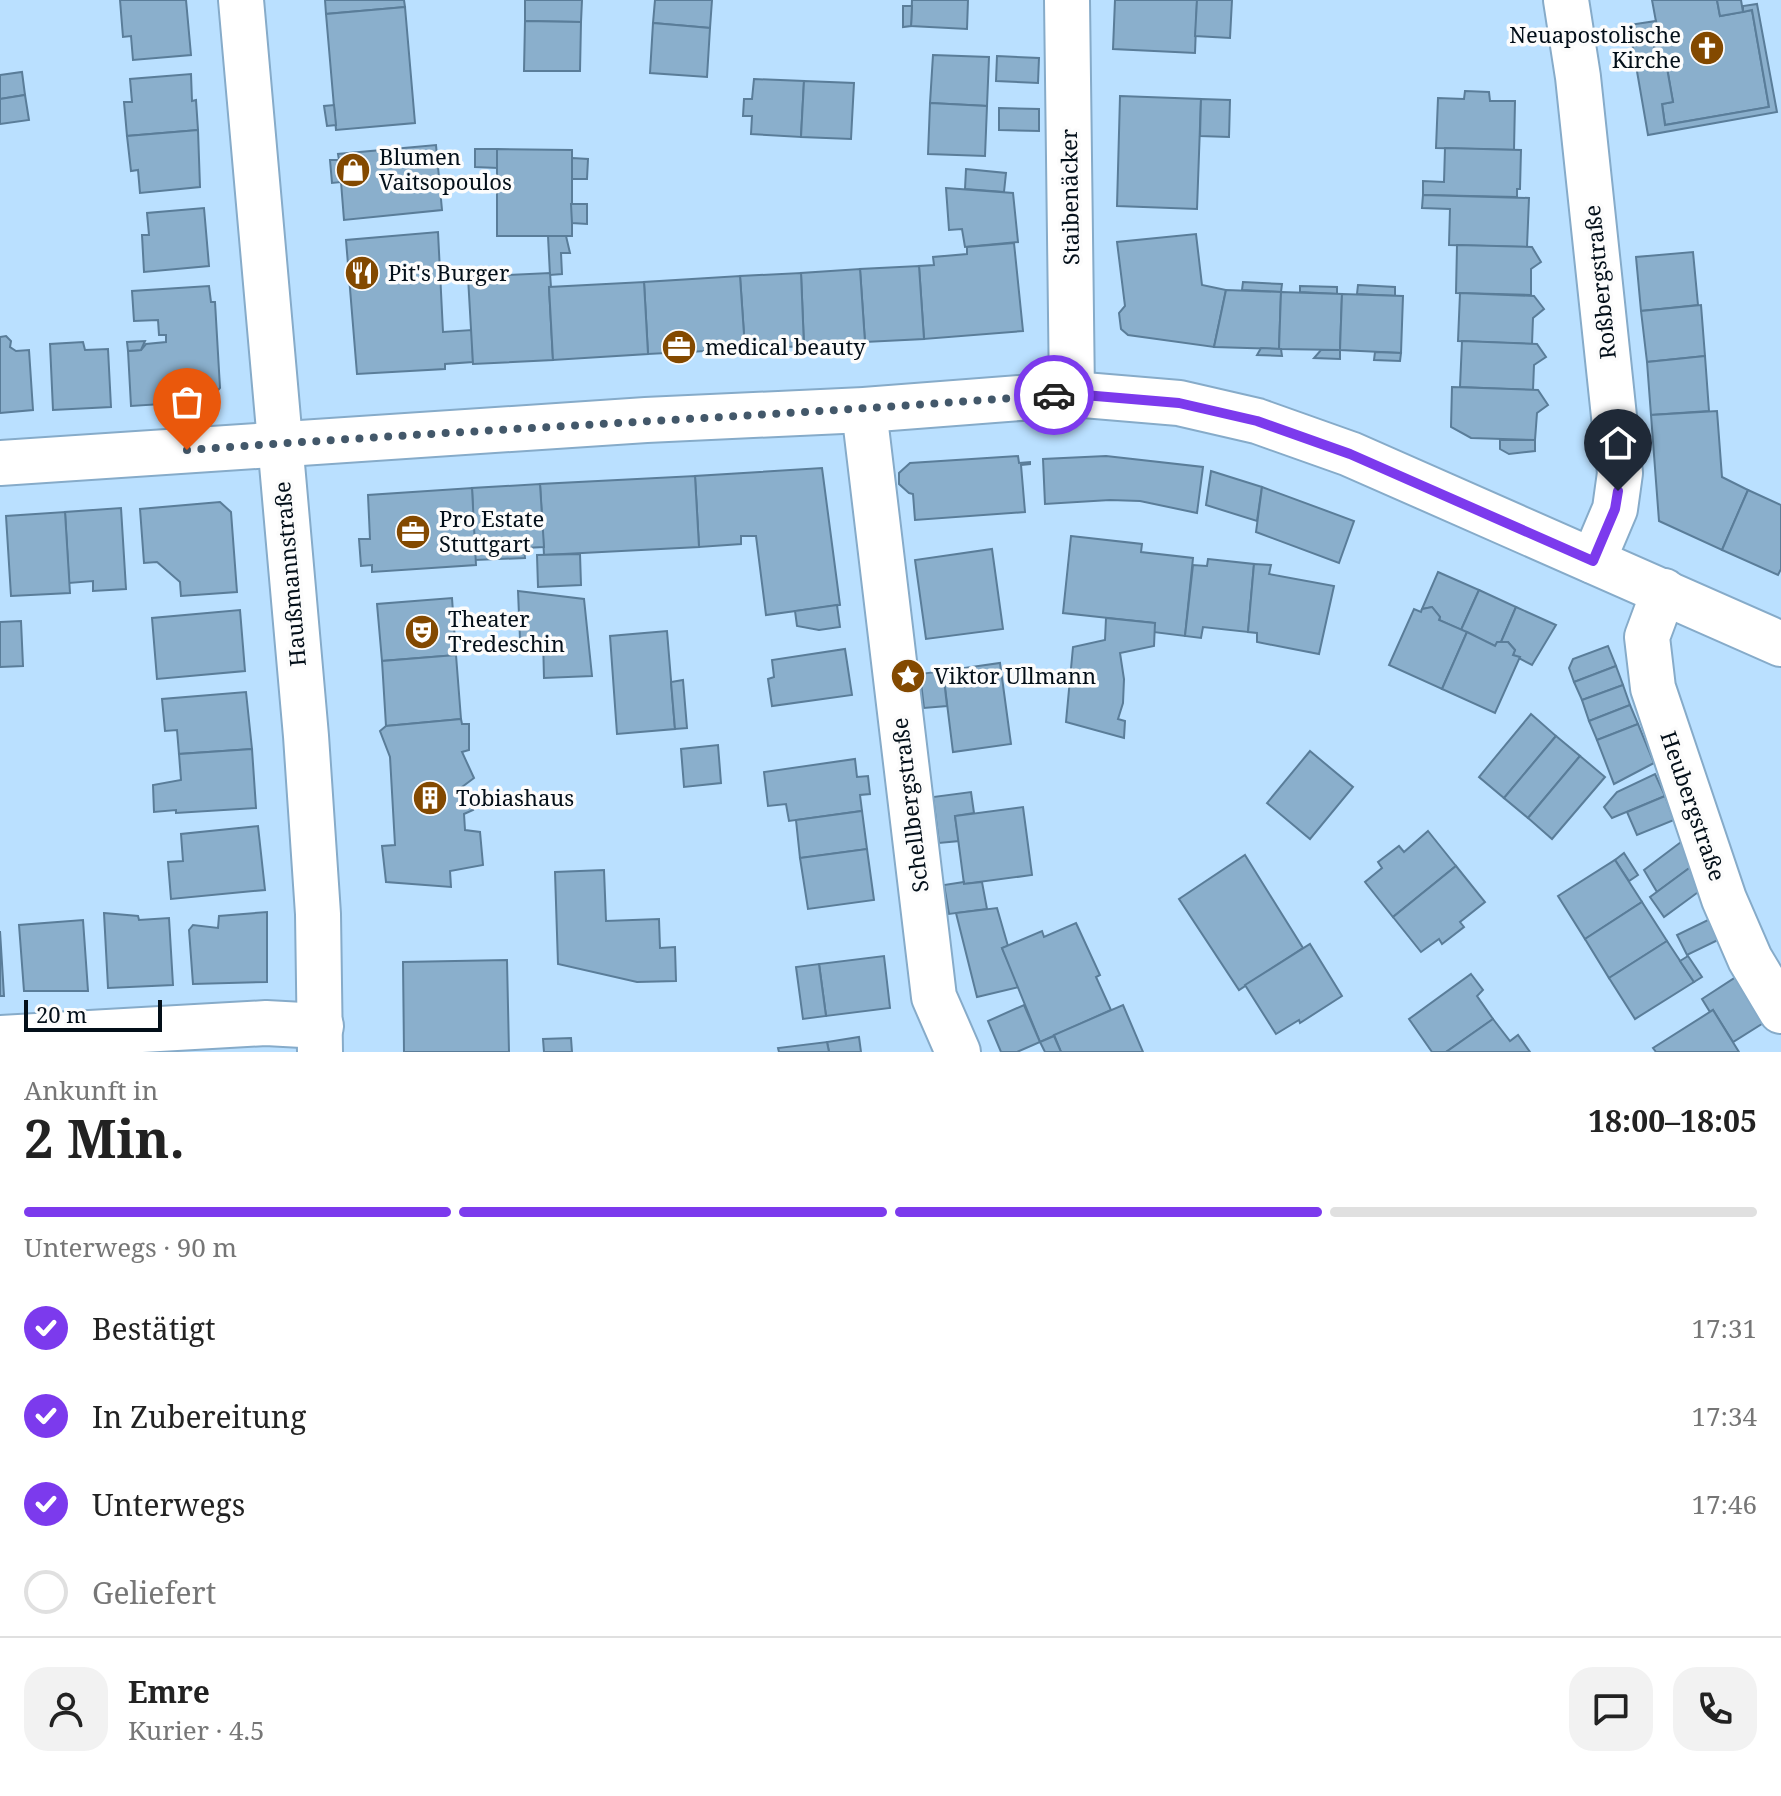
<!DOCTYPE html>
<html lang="de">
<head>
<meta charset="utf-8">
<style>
  body { margin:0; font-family:"Noto Serif",serif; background:#f2f2f2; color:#222; height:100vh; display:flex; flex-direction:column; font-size:30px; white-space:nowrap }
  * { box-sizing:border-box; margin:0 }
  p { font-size:26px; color:#767676 }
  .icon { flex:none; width:44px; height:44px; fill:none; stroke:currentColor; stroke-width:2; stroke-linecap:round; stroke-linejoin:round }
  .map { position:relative; height:1052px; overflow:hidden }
  .side { display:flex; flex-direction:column; background:#fff; flex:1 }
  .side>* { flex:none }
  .scale { position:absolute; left:24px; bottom:20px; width:138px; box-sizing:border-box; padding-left:8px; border:4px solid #030f19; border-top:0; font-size:22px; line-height:28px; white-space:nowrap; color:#030f19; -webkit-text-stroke:6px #fcfcfc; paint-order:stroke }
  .pin { position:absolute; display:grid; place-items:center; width:68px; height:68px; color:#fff; margin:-82px -34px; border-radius:50% 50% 50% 0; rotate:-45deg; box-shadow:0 0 8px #0007 }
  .pin .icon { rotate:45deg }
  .courier { position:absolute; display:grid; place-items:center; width:80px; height:80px; margin:-40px; border:6px solid #7c3aed; border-radius:50%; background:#fff; color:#222; box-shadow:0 2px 10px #0007 }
  .headline em { font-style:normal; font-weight:700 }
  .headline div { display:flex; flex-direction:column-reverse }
  .headline { display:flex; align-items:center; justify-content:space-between; height:136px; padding:0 24px }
  h1 { font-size:52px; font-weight:700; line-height:60px }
  .bar { display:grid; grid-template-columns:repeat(4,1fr); gap:12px 8px; align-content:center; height:96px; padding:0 24px }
  .bar i { height:10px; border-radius:6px; background:#e0e0e0 }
  .bar .current { background:#7c3aed }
  .bar p { grid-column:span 4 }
  .line { display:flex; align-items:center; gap:20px; padding:0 24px; border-top:2px solid #e0e0e0 }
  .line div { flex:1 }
  .round { display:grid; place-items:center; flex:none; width:84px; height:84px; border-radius:24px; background:#f2f2f2 }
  ol { padding:0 24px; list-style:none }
  li { display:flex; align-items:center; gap:24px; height:88px }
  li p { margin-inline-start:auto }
  li .icon { padding:8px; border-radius:50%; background:#7c3aed; color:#fff; stroke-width:4 }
  li:last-child { color:#767676 }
  li i { width:44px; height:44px; border:4px solid #e0e0e0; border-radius:50% }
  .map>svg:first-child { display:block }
  .building { fill:#8aafcc; stroke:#5a7d99; stroke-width:2 }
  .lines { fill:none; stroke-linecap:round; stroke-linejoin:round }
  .minor-casing { stroke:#86abc9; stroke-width:48 }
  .tertiary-casing { stroke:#86abc9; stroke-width:48 }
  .minor { stroke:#fff; stroke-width:44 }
  .tertiary { stroke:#fff; stroke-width:44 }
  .done { stroke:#43586a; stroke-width:8; stroke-dasharray:0 14.4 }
  .route { stroke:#7c3aed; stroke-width:10 }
  .labels { text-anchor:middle; stroke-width:7; stroke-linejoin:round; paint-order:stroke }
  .poi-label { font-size:22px; fill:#030f19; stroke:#fcfcfc; text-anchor:start }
  .street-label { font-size:22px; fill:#030f19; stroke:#fcfcfc }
</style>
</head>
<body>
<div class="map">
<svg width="1781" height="1052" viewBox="0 0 1781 1052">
  <rect width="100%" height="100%" fill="#bae0ff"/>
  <g class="building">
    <polygon points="120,0 186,0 191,55 133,60 131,36 123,37"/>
    <polygon points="325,0 404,0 405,7 326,14"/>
    <polygon points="525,0 582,0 581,22 525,21"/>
    <polygon points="655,0 712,0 710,28 653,23"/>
    <polygon points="912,0 968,0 967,29 911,26"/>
    <polygon points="1115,0 1197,0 1195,53 1113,49"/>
    <polygon points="1197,0 1232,0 1230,38 1195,36"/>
    <polygon points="1652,0 1717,0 1720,16 1752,10 1769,107 1665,125 1662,104 1673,102 1667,68 1658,69 1651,28 1657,27"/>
    <polygon points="1717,0 1741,0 1743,12 1720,16"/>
    <polygon points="1757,4 1777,112 1648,135 1629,25 1656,21 1657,27 1651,28 1658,69 1667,68 1673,102 1662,104 1665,125 1769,107 1752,10 1743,12 1743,6"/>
    <polygon points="903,6 912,6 911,26 903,27"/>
    <polygon points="405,7 415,123 336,130 326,14"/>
    <polygon points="525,21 581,22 580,71 524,71"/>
    <polygon points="653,23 710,28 707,77 650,73"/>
    <polygon points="933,55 989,57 987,106 930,103"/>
    <polygon points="997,56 1039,58 1038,83 996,81"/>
    <polygon points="22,72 25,95 0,99 0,75"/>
    <polygon points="191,74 192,101 196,100 198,130 127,136 124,102 132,102 130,79"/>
    <polygon points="754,79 804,81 801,137 751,134 752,116 743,116 744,99 752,99"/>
    <polygon points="804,81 854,83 851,139 801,137"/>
    <polygon points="1465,91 1489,92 1490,101 1515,101 1514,150 1436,148 1438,98 1464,99"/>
    <polygon points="25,95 29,120 0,124 0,99"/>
    <polygon points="1120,96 1201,99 1197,209 1117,206"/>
    <polygon points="1201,99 1230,100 1229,137 1200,136"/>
    <polygon points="930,103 987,106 985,156 928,154"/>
    <polygon points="334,105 336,125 327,126 324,106"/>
    <polygon points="999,108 1039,109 1039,131 999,130"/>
    <polygon points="198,130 200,187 140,193 138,170 131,171 127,136"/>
    <polygon points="436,145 442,210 344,220 341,182 332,183 330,160 339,160 338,154"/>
    <polygon points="1445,148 1521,150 1520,189 1517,189 1517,197 1423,195 1423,181 1444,182"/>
    <polygon points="475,149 497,149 498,168 475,167"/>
    <polygon points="497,149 572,150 572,236 497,236"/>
    <polygon points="572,158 588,159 587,179 572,179"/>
    <polygon points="966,169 1006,173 1004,192 965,189"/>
    <polygon points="946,188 1013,193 1018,242 965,247 962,229 949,230"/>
    <polygon points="1423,195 1529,198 1527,247 1449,245 1450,209 1422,208"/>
    <polygon points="571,204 587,204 587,224 572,223"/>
    <polygon points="204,208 209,266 144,272 142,235 149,235 147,213"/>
    <polygon points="438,232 443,332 472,330 473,362 445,364 445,369 357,374 346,240"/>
    <polygon points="1196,234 1202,285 1226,290 1214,347 1128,335 1121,329 1119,313 1125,306 1117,242"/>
    <polygon points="548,236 566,236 570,253 561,253 562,274 550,275"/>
    <polygon points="1014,243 1023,331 924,339 919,266 934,265 933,257 967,254 967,247"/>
    <polygon points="1457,245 1532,247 1541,262 1531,269 1531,295 1456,293"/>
    <polygon points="1693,252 1698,305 1641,311 1636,257"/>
    <polygon points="919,266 924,339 865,342 860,269"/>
    <polygon points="860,269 865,342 804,346 801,273"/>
    <polygon points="550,273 551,287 549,287 553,360 473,364 468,277"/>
    <polygon points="801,273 804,346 745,349 740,276"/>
    <polygon points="740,276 745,349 648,354 644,282"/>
    <polygon points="644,282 648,354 553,360 549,287"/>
    <polygon points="1243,282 1282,284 1281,292 1242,290"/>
    <polygon points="1358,285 1395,287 1395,296 1357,294"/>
    <polygon points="209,286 211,302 215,302 220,388 209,401 131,406 128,351 141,350 146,344 166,342 166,335 159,335 158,320 134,321 132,291"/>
    <polygon points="1300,286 1337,287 1337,294 1300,292"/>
    <polygon points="1226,290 1281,292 1279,349 1214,347"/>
    <polygon points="1281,292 1342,294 1340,350 1279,349"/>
    <polygon points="1460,293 1534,296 1544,309 1533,318 1532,344 1458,341"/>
    <polygon points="1342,294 1403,296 1401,353 1340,350"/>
    <polygon points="1701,305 1705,356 1647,362 1641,311"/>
    <polygon points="6,336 11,341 10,347 16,351 29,350 33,410 0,413 0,337"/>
    <polygon points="145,341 141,350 128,351 127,342"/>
    <polygon points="1462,341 1537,344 1546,357 1534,365 1533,390 1460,387"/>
    <polygon points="83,342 85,350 108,349 111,407 53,410 50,344"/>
    <polygon points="1261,348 1281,349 1282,356 1257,355"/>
    <polygon points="1321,350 1340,350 1340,359 1314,358"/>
    <polygon points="1375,352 1401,353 1400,361 1374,360"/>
    <polygon points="1705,356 1709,411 1651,415 1647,362"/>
    <polygon points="1452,387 1538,390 1548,405 1537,413 1535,440 1471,438 1451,427"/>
    <polygon points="1717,411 1722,477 1748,490 1722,550 1659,521 1651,415"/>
    <polygon points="1500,440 1535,440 1535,451 1509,454 1500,449"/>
    <polygon points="1018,456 1019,463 1030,462 1030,464 1021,465 1025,512 915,520 913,494 909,493 899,484 899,473 910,463"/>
    <polygon points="1106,456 1203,467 1197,513 1140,501 1110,500 1045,504 1043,459"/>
    <polygon points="822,468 840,605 766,615 756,536 741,536 741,544 699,547 695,476"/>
    <polygon points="1211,471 1262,487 1257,521 1206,505"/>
    <polygon points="695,476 699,547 544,555 540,484"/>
    <polygon points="540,484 544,547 524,548 525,558 475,560 472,488"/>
    <polygon points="1262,487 1354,521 1339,563 1256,532"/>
    <polygon points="472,488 476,565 372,572 372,565 361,566 359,539 370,539 368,495"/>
    <polygon points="1748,490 1781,505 1781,569 1778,575 1722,550"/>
    <polygon points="220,502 231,512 237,592 181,596 180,582 157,562 144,563 140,509"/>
    <polygon points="121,508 126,589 93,591 93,581 69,583 65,512"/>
    <polygon points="65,512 70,593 11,596 6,516"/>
    <polygon points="1071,536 1142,544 1141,552 1193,558 1185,636 1153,632 1155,623 1063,613"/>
    <polygon points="992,549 1003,629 926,639 915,560"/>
    <polygon points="580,554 581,585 538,587 537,555"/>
    <polygon points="1208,559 1254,564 1248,632 1203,627 1201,638 1185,636 1193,565 1207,566"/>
    <polygon points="1254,564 1271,565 1269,574 1334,586 1319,654 1257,642 1257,633 1248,632"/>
    <polygon points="1438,572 1479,590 1461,630 1439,620 1440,617 1432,607 1422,609"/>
    <polygon points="1479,590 1516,607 1501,642 1495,646 1461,630"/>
    <polygon points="518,591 584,599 592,676 544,678 543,638 520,639"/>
    <polygon points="452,598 456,655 382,661 377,604"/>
    <polygon points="837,605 840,627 819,630 797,626 795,611"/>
    <polygon points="1432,607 1440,617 1439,620 1467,632 1442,689 1389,665 1414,609 1421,612 1422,609"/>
    <polygon points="1516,607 1556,625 1532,665 1513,655 1515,650 1508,642 1501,642"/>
    <polygon points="240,610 245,671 157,679 152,618"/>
    <polygon points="1106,618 1155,623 1154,646 1120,653 1124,679 1123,703 1118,719 1125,721 1124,738 1066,722 1073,647 1105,640"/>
    <polygon points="21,621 23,666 0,667 0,622"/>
    <polygon points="667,631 675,729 617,734 610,636"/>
    <polygon points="1467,632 1495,646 1497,642 1508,642 1515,650 1513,655 1520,657 1495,713 1442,689"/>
    <polygon points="1608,646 1616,666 1574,682 1569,668 1573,659"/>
    <polygon points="845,649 852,695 772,706 768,679 774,677 772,660"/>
    <polygon points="456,655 461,719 386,726 382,661"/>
    <polygon points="1000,663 1011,744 953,752 943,671"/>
    <polygon points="1616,666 1623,685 1582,700 1574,682"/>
    <polygon points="943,671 947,706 924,708 920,674"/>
    <polygon points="683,680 687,728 675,729 671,682"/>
    <polygon points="1623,685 1630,705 1589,721 1582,700"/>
    <polygon points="246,692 252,749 179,754 177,730 165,731 162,699"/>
    <polygon points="1630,705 1638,724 1597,740 1589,721"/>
    <polygon points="1531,714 1556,736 1504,798 1479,777"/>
    <polygon points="461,719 462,724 469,724 469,750 462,752 474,778 462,787 473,810 464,814 465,830 480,832 483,865 450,871 451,887 386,882 382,846 395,845 390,757 380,731 386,726"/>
    <polygon points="1638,724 1654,763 1614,784 1597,740"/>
    <polygon points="1556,736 1580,756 1528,818 1504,798"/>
    <polygon points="718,745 721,783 684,787 681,749"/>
    <polygon points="252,749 256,808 176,813 176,810 154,812 153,785 181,780 179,754"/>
    <polygon points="1310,751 1353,787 1310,839 1267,803"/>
    <polygon points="1580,756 1605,777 1552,839 1528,818"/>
    <polygon points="855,759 857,777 868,776 870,794 860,795 862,811 789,821 786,804 768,806 764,772"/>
    <polygon points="1655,774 1665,796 1612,818 1604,807 1617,792"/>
    <polygon points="971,792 974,813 955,816 959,841 939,843 933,797"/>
    <polygon points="1665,796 1674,820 1637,835 1627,812"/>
    <polygon points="1023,807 1032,875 964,884 955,816"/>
    <polygon points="862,811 867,849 800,858 796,820"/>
    <polygon points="258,826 265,890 171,899 168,862 183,861 181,834"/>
    <polygon points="1428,831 1456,866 1393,917 1365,882 1382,868 1378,862 1399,846 1404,852"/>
    <polygon points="1681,842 1692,866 1657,892 1644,870"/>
    <polygon points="867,849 874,900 808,909 800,858"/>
    <polygon points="1624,853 1638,875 1629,881 1615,860"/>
    <polygon points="1245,855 1303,948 1239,990 1179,899"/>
    <polygon points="1615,860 1642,902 1585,939 1558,896"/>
    <polygon points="1456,866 1485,902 1460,922 1464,927 1442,944 1439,939 1421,952 1393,917"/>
    <polygon points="1692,866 1701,890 1664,917 1650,897"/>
    <polygon points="604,870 606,921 659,919 660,948 675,947 676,981 637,982 558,964 555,872"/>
    <polygon points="964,882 964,884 982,882 987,909 949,914 944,885"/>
    <polygon points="1642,902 1667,941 1609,978 1585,939"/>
    <polygon points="997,908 1008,946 1002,948 1019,987 977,997 956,913"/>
    <polygon points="267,912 267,982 193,984 189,930 193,925 218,928 219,916"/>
    <polygon points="104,913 138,916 139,920 169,918 173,985 108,988"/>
    <polygon points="1710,919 1720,939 1687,955 1677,935"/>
    <polygon points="83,920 88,991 24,991 19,925"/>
    <polygon points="1076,923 1100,975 1096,977 1111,1010 1040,1042 1002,948 1042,931 1044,937"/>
    <polygon points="0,931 4,996 0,996"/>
    <polygon points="1667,941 1694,982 1635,1019 1609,978"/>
    <polygon points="1310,944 1342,996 1300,1023 1299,1020 1276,1034 1245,985"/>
    <polygon points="884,956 890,1008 826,1016 819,964"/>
    <polygon points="1688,956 1702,977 1694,982 1680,961"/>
    <polygon points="507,960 509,1052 404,1052 403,962"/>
    <polygon points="819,964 826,1016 803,1019 796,967"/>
    <polygon points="1471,974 1483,990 1477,996 1493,1019 1446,1052 1432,1052 1409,1019"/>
    <polygon points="1736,977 1765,1022 1733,1042 1713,1010 1710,1012 1702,999"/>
    <polygon points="1024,1005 1040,1042 1017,1052 1001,1052 988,1021"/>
    <polygon points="1123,1005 1143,1052 1061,1052 1054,1035"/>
    <polygon points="1713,1010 1739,1052 1656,1052 1653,1048"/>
    <polygon points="1493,1019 1510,1041 1518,1035 1530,1052 1446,1052"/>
    <polygon points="1054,1036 1061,1052 1045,1052 1040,1042"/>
    <polygon points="859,1037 861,1052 829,1052 827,1042"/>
    <polygon points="571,1038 572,1052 544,1052 543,1039"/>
    <polygon points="827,1042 829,1052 779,1052 778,1048"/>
  </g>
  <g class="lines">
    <g class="minor-casing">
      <g id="minor">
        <polyline points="1067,0 1072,394"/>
        <polyline points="1566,0 1578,77 1620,473 1615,509 1593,561"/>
        <polyline points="864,410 934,997 958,1052"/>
        <polyline points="1664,591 1647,637 1653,688 1724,899 1750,959 1781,1011"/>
        <polyline points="0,1038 266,1023 321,1026"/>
      </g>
    </g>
    <g class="tertiary-casing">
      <g id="tertiary">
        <polyline points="241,0 306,736 318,914 320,1052"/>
        <polyline points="0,463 646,420 864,410 1072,394 1179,403 1257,421 1350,454 1781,644"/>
      </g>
    </g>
    <use href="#minor" class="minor"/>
    <use href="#tertiary" class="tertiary"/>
  </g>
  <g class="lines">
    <path class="done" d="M187,450C476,429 765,417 1054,395"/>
    <polyline class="route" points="1054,395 1072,394 1179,403 1257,421 1350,454 1593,561 1615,509 1618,491"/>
  </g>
  <defs>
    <g id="church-disc" transform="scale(1.8)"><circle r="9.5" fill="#834900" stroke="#fcfcfc"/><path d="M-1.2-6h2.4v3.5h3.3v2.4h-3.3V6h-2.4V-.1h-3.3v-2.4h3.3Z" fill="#fff"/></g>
    <g id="shop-disc" transform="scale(1.8)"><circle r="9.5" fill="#834900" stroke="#fcfcfc"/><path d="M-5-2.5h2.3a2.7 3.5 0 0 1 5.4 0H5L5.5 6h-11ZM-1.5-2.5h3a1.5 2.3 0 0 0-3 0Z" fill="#fff"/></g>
    <g id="restaurant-disc" transform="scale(1.8)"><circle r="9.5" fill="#834900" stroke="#fcfcfc"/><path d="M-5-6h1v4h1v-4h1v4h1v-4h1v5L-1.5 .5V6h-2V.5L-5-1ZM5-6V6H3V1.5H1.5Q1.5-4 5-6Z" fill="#fff"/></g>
    <g id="office-disc" transform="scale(1.8)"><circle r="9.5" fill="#834900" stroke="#fcfcfc"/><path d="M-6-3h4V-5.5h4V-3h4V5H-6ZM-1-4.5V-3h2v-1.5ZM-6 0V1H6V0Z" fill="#fff"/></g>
    <g id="theatre-disc" transform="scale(1.8)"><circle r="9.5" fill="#834900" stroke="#fcfcfc"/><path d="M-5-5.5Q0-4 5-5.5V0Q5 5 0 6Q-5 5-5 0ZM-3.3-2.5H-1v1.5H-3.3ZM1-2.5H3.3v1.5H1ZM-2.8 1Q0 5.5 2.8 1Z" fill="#fff"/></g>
    <g id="sight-disc" transform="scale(1.8)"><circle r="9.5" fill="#834900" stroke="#fcfcfc"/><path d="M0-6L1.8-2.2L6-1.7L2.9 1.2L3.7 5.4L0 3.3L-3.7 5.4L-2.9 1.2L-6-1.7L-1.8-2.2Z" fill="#fff"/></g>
    <g id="building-disc" transform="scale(1.8)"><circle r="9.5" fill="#834900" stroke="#fcfcfc"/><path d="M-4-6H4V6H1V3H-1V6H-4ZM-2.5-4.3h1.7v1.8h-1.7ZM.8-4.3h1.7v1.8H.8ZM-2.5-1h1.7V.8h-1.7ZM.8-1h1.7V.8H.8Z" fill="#fff"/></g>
  </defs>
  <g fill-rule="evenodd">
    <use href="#church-disc" x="1707" y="48"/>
    <use href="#shop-disc" x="353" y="170"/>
    <use href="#restaurant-disc" x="362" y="273"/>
    <use href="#office-disc" x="679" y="347"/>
    <use href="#office-disc" x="413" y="532"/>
    <use href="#theatre-disc" x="422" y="632"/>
    <use href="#sight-disc" x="908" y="676"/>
    <use href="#building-disc" x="430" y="798"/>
  </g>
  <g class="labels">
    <g class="poi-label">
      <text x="1681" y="43" text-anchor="end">Neuapostolische<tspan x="1681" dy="25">Kirche</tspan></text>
      <text x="379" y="165">Blumen<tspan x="379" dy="25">Vaitsopoulos</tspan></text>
      <text x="388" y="281">Pit's Burger</text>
      <text x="705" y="355">medical beauty</text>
      <text x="439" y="527">Pro Estate<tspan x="439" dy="25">Stuttgart</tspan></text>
      <text x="448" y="627">Theater<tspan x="448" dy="25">Tredeschin</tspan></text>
      <text x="934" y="684">Viktor Ullmann</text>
      <text x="456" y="806">Tobiashaus</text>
    </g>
    <g class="street-label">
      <text transform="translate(1070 197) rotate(-91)" y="8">Staibenäcker</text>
      <text transform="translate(1600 282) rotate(-96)" y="8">Roßbergstraße</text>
      <text transform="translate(290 574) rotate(-95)" y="8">Haußmannstraße</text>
      <text transform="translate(910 805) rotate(-97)" y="8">Schellbergstraße</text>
      <text transform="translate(1693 806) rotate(71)" y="8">Heubergstraße</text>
    </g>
  </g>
</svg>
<div class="scale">20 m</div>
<div class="pin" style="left:187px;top:450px;background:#ea580c"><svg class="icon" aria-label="bag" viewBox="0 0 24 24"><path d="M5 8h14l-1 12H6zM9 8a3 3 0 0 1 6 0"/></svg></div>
<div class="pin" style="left:1618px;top:491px;background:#1f2937"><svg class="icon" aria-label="home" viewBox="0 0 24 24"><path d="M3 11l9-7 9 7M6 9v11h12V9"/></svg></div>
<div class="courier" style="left:1054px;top:395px"><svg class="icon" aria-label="car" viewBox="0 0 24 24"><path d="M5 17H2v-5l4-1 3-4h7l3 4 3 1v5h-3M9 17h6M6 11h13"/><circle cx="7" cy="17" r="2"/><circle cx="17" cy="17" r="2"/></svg></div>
</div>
<section class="side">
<div class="headline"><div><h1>2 Min.</h1><p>Ankunft in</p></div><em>18:00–18:05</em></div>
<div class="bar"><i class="current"></i><i class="current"></i><i class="current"></i><i></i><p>Unterwegs · 90 m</p></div>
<ol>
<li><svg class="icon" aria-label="check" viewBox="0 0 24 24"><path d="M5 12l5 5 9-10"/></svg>Bestätigt<p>17:31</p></li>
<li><svg class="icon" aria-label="check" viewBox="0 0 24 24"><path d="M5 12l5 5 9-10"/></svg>In Zubereitung<p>17:34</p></li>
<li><svg class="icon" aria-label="check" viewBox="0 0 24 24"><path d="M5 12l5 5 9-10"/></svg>Unterwegs<p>17:46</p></li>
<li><i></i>Geliefert</li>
</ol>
<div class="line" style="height:144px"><a class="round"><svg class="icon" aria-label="person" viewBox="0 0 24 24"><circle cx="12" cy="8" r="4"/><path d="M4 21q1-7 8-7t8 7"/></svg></a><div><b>Emre</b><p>Kurier · 4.5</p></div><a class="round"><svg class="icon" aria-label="chat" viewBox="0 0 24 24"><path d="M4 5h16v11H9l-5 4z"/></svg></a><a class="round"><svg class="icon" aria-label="phone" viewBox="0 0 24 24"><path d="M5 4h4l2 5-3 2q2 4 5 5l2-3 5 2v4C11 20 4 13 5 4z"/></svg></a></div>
</section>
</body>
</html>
